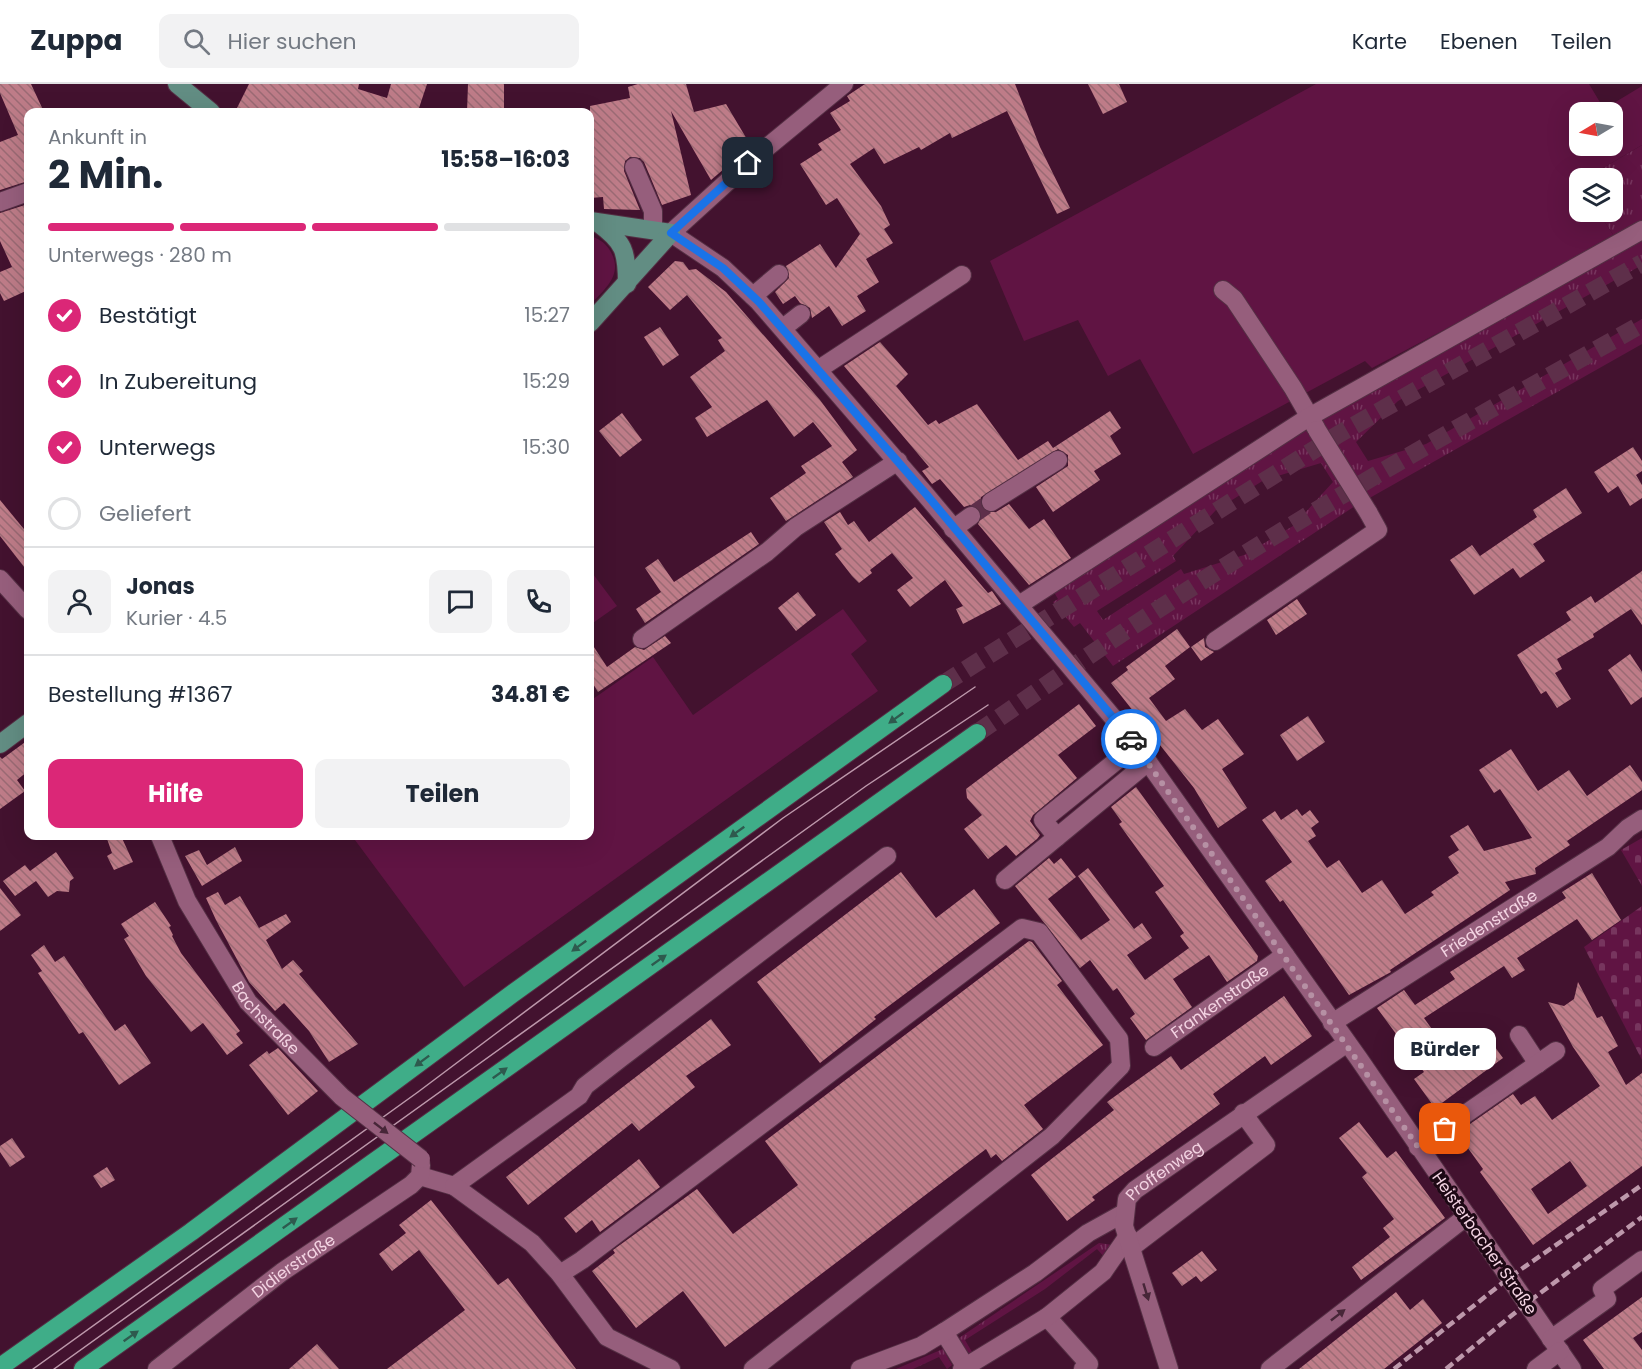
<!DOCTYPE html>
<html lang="de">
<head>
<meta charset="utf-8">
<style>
  body { margin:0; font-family:Poppins,sans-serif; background:#f2f2f3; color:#1f2937; height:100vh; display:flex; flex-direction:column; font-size:22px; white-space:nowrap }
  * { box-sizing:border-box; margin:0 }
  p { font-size:20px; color:#747a83 }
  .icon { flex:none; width:33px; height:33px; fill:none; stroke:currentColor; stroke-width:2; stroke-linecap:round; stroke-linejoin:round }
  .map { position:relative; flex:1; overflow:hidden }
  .side { position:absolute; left:24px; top:24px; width:570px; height:732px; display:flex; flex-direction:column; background:#fff; border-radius:12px; box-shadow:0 6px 24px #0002 }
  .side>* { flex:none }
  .needle { width:39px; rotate:260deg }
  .controls { position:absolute; left:1569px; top:18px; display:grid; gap:12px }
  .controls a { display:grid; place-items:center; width:54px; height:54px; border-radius:12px; background:#fff; box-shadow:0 6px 24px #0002; font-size:30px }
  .pin { position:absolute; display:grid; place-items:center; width:51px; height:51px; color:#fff; margin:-26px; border-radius:12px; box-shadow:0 3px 9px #0006 }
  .courier { position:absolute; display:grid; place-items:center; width:60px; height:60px; margin:-30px; border:4px solid #1a73e8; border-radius:50%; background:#fff; color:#222; box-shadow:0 2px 8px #0007 }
  .bubble { position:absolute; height:42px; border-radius:12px; background:#fff; box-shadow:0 6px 24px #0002; font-size:20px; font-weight:700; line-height:42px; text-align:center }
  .headline em { font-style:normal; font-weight:700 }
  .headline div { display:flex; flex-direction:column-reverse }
  .headline { display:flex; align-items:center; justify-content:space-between; height:102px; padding:0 24px }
  h1 { font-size:39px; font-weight:700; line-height:45px }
  .bar { display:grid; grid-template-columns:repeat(4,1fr); gap:9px 6px; align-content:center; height:72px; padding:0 24px }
  .bar i { height:8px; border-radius:4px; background:#e0e1e3 }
  .bar .selected { background:#db2777 }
  .bar p { grid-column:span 4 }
  .line { display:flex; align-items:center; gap:15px; padding:0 24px; border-top:2px solid #e0e1e3 }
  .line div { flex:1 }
  .round { display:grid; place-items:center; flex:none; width:63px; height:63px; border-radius:12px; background:#f2f2f3 }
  ol { padding:0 24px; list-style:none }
  li { display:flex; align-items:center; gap:18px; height:66px }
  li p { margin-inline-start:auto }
  li .icon { padding:6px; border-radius:50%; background:#db2777; color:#fff; stroke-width:4 }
  li:last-child { color:#747a83 }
  li i { width:33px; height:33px; border:3px solid #e0e1e3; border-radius:50% }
  .cta { display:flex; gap:12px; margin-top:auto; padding:12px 24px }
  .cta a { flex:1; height:69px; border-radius:12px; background:#db2777; color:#fff; font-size:24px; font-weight:700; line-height:69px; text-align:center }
  .cta a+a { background:#f2f2f3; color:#1f2937 }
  header { display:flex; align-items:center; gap:36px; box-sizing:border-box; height:84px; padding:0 30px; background:#fff; border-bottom:2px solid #e0e1e3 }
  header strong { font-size:28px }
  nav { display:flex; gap:33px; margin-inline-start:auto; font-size:21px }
  .search { width:420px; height:54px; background:#f2f2f3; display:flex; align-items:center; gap:15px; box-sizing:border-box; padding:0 21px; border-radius:12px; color:#747a83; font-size:22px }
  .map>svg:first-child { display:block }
  .grass { fill:url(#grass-tufts); fill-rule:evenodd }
  .cemetery { fill:url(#cemetery-stones) }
  .green { fill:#601443; fill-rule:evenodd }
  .building { fill:url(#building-back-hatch); fill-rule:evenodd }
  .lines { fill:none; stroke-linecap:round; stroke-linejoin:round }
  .minor-tunnel { stroke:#5e2f4a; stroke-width:18; stroke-dasharray:18 9; stroke-linecap:butt }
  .highway-tunnel { stroke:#5e2f4a; stroke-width:18; stroke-dasharray:18 9; stroke-linecap:butt }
  .minor-casing { stroke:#542f44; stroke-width:20 }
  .major-casing { stroke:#542f44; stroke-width:20 }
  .highway-casing { stroke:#542f44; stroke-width:20 }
  .minor { stroke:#965e7c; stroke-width:18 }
  .major { stroke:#628d83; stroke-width:18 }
  .highway { stroke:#3fad88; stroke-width:18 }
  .tram { stroke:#bd98ab; stroke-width:1.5 }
  .rail { stroke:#bd98ab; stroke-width:4.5; stroke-dasharray:9 4.5; stroke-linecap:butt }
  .minor-bridge-casing { stroke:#542f44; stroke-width:20; stroke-linecap:butt }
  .minor-bridge { stroke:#965e7c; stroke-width:18 }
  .oneway { fill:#2e5a4e }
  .oneway2 { fill:#472638 }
  .done { stroke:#b690a4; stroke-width:6; stroke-dasharray:0 10.8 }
  .route { stroke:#1a73e8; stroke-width:8 }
  .labels { text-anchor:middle; stroke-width:6; stroke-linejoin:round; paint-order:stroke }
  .street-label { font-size:16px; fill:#f4d4e3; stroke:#1d0814 }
</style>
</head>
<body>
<header>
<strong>Zuppa</strong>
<div class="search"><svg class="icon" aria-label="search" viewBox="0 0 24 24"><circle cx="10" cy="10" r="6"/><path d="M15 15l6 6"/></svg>Hier suchen</div>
<nav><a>Karte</a><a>Ebenen</a><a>Teilen</a></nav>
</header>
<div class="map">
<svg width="1642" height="1285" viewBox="0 0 1642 1285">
  <defs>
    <pattern id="grass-tufts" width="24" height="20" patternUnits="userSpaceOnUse" patternTransform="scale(1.5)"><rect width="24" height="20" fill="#601443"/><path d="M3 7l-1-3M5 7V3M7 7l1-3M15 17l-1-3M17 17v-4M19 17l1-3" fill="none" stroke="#77355e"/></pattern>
    <pattern id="cemetery-stones" width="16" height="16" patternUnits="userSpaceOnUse" patternTransform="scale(1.5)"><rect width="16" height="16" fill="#601443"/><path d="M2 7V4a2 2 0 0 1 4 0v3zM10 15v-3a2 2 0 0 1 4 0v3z" fill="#77355e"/></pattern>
    <pattern id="building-back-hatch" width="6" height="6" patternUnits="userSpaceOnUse" patternTransform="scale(1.5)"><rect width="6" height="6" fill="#be7c88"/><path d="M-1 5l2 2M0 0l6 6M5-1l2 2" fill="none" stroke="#9b6a74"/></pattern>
  </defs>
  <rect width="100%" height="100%" fill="#43122f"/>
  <g class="grass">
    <polygon points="1642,61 1642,141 1616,155 1598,128 1612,128 1612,94 1586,94"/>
    <polygon points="1642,156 1642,181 1398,317 1356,358 1368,377 1426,360 1642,235 1642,260 1366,416 1318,337"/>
    <path d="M1308,343L1355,422L1113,582L1080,539L1074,543L1053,518L1058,515L1051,503ZM1321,379L1333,398L1293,442L1244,471L1184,490L1181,485L1103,536L1097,527L1176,477L1173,472L1216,426L1264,396Z"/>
    <polygon points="1099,1159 1113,1161 1106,1175 1097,1165 1045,1205 965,1256 972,1268 969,1270 959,1254"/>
    <polygon points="943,1265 952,1281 947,1285 939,1273 913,1285 896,1285"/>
  </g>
  <g class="cemetery">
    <polygon points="1642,754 1642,802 1621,766"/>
    <polygon points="1642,822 1642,976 1584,863"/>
  </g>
  <g class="green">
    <path d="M1316,0H1589L1604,25L1642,2V61L1586,94H1580V128H1598L1616,155L1372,284L1365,277L1193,370L1140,275L1108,292L1078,236L1024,257L990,177ZM1580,28H1612V62H1580Z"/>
    <path d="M590,152C598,154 604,158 609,165C625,189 606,204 590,221Z"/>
    <polygon points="590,486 617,522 590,541"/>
    <polygon points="843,525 867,557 851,570 878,607 464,903 352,752 590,752 590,617 653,573 693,631"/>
  </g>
  <g class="building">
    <polygon points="0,0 31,0 44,28 28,28 28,97 0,106 0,58 18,51 0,9"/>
    <polygon points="249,0 359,0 358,5 387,14 391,0 427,0 419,24 421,28 235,28"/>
    <polygon points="468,0 504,0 504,28 467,28"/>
    <polygon points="638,0 686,0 694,28 726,20 751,62 711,96 671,27 691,111 662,121 644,78 640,74 630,73 625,77 624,87 640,126 604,125 603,113 590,114 590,22 630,14 628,3"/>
    <polygon points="865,0 1015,0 1040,63 1070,124 1057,130 1007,27 952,54 950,49 921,66 919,63 884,80 874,64 850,80 881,122 890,141 884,145 893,159 866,175 879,198 857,212 866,227 842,242 829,222 812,234 810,224 800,219 795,212 783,220 775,208 789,194 786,182 820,160 836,184 860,150 837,114 826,121 800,80 822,66 818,60 841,46 830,29 850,17 847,12"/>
    <polygon points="1088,0 1119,0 1127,18 1103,30"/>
    <polygon points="28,120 28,206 4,217 0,209 0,188 12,183 0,157 0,129"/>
    <polygon points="675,177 683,178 689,186 696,185 726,208 820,316 857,366 842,378 853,393 786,437 770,414 806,389 801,382 832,362 813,338 794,353 767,316 707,353 695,334 712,323 690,293 725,267 718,256 722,254 687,211 670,226 648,203"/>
    <polygon points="660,243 679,271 663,282 644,253"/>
    <polygon points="880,258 908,290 896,302 928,341 936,336 939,340 977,320 1018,376 1048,357 1053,364 1110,327 1121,344 1110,352 1121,370 1094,387 1100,396 1053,428 1036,403 1068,382 1068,371 1058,365 981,413 981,423 986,428 996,428 1009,420 1029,445 1044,435 1071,474 1029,501 978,440 982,431 980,425 970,421 964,423 940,395 932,400 922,387 929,383 844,282"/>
    <polygon points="622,329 642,356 620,373 599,347"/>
    <polygon points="1633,363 1642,377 1642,387 1636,391 1642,401 1642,414 1630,422 1618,402 1608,409 1594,388"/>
    <polygon points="1566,404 1582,429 1533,460 1545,477 1520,494 1513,484 1474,511 1450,476 1472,461 1480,472 1537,433 1533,426"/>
    <polygon points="0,416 28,450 28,488 0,452"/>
    <polygon points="915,423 988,509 992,507 1001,520 963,540 956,525 963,522 945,496 910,523 897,506 913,494 892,469 870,486 872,489 859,499 852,492 835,470 842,465 824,438 840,428 848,441 854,437 869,458"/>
    <polygon points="751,448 759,460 645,539 636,525 661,508 645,484 658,475 674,498"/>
    <polygon points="1642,487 1642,541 1631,525 1593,550 1594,553 1557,575 1562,585 1555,589 1571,615 1557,624 1546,607 1541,610 1517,571 1571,536 1566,528 1591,512 1595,519"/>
    <polygon points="798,508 816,531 796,547 778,524"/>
    <polygon points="1297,515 1307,530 1276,551 1267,536"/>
    <polygon points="1177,545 1190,563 1165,582 1175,595 1149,614 1166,637 1185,625 1202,646 1218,635 1244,670 1222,685 1247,724 1218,744 1194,704 1111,599 1128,586 1126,583"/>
    <polygon points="665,552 671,559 598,608 590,595 590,557 607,583 635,563 644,566"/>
    <polygon points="1204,554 1205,563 1214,568 1201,577 1191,563"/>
    <polygon points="1630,570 1642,588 1642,613 1631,621 1608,586"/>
    <polygon points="1079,620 1096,642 1058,671 1077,694 1033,731 1030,737 1040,751 1037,755 1016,772 1006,761 988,775 964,745 982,731 967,714 966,705"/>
    <polygon points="1308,632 1325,658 1297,677 1280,651"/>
    <polygon points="28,656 28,687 17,696 25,707 0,725 0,673 2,675"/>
    <polygon points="1511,665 1538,707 1569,686 1587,712 1630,681 1642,698 1642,706 1567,757 1570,761 1535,784 1536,790 1505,798 1510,806 1390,886 1391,888 1349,911 1283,816 1280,818 1265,797 1292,778 1262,736 1275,727 1281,736 1297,725 1302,732 1310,726 1319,738 1311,744 1316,752 1308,757 1327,784 1339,776 1362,809 1382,796 1405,830 1434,811 1431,808 1459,789 1448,773 1459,766 1450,752 1468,741 1484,767 1532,754 1500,705 1494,709 1479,686"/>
    <polygon points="1136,703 1258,872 1257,877 1227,898 1209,871 1173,895 1192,923 1146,956 1130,934 1135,930 1117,904 1113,907 1090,876 1080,884 1015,802 1049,774 1054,780 1061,774 1076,793 1048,815 1081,856 1110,836 1078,792 1088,784 1134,845 1142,839 1152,854 1127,871 1145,896 1189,864 1180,852 1184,849 1155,808 1164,802 1119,740 1122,738 1111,723"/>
    <polygon points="106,752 121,752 133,778 114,786 107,772 112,769"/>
    <polygon points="235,763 242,777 202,802 185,772 199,766 207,781"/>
    <polygon points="56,768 74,794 70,797 69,808 57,807 48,813 36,797 15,812 3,797 25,781 30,787"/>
    <polygon points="901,788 936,834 974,805 1000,839 874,933 876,935 820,979 757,898"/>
    <polygon points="1592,789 1621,836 1592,856 1577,835 1517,874 1525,886 1512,894 1504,882 1424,934 1449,969 1482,945 1503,974 1435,1024 1414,995 1424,988 1377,924 1404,906 1415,921 1455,895 1450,888 1566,814 1562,808"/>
    <polygon points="0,804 21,831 0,847"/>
    <polygon points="218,808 225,821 240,812 259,844 286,830 291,838 266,856 282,885 293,876 303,887 299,890 358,960 329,978 309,947 284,919 275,927 249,898 216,836 206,814"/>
    <polygon points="155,818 171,842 169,843 173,851 172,852 181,869 240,947 236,950 243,959 227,971 203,939 191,948 146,892 124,855 129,852 121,840"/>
    <polygon points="1029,857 1032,858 1062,897 1057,901 1103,961 1024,1021 1043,1045 1002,1077 996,1070 991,1074 986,1065 725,1263 683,1207 636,1244 592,1187 615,1169 613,1166 697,1105 733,1150 798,1101 765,1057"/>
    <polygon points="44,861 55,878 64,872 115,947 125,940 151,979 119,1001 83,948 79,950 38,889 42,887 31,871"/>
    <path d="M1578,898L1597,934L1602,932L1618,962L1608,968L1626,1001L1642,989V1082L1533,1161L1480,1088L1483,1085L1457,1049L1513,1010L1521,1021L1535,1012L1552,1036L1600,1002L1573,963L1548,918L1564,922L1574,915ZM1570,1077L1587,1102L1548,1130L1531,1105Z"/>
    <polygon points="1284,912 1312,952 1271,981 1265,972 1213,1010 1220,1020 1092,1113 1095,1116 1067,1137 1031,1091 1114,1026 1107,1018 1171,972 1181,986"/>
    <polygon points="711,935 731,961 686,992 695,1003 639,1047 632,1039 528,1121 506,1093"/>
    <polygon points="278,964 318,1007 288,1031 249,981 267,967 269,970"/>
    <polygon points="1359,1038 1387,1074 1396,1067 1445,1134 1361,1196 1352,1183 1390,1153 1383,1144 1394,1135 1362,1093 1367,1089 1339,1054"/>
    <polygon points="12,1054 25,1073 10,1083 0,1068 0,1062"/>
    <polygon points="639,1075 660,1103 600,1148 592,1136 576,1149 564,1134"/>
    <polygon points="107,1083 115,1096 101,1104 93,1092"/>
    <polygon points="431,1116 498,1201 508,1194 576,1285 387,1285 465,1226 419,1166 392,1187 379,1170 406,1149 399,1141"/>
    <polygon points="1202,1167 1217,1186 1201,1198 1196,1192 1182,1202 1172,1189"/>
    <polygon points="1396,1208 1410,1226 1423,1215 1442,1239 1384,1285 1299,1285"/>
    <polygon points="1642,1213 1642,1248 1633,1254 1642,1266 1642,1285 1604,1285 1583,1256"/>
    <polygon points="317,1260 339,1285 289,1285"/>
  </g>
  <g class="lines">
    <polyline class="minor-tunnel" points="971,432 991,418"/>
    <g class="highway-tunnel">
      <polyline points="943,600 1339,350 1642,179"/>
      <path d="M977,649C1040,606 1101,562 1165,521C1319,420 1481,331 1642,240"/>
    </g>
    <g class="minor-casing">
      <g id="minor">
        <polyline points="844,0 748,79 671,149 723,184 759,218 925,410 1136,661 1359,975 1572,1285"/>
        <polyline points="634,83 653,127 653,146"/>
        <polyline points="0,118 28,108"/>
        <polyline points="1223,206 1234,215 1293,304 1316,344"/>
        <polyline points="753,212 779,190"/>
        <polyline points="783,244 801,230"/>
        <polyline points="819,285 962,191"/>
        <polyline points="991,418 1058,376"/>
        <polyline points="953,445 971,432"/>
        <polyline points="0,495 28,526"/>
        <polyline points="1019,521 1309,333 1642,146"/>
        <polyline points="642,555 767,468 796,443 898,377"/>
        <polyline points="1215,557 1378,446 1368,428"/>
        <path id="s1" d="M160,752L187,817L248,918L342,1013"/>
        <polyline points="1057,753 1043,736 1136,661"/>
        <polyline points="1005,796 1148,678"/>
        <path id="s2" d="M1332,939L1608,763L1628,744L1642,735"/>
        <polyline points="1519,951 1538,980"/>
        <path id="s3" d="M1154,963L1285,871"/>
        <polyline points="1418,1063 1556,967"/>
        <polyline points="420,1092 454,1102 579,1012 585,1002 621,974 887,772"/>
        <polyline points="454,1102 532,1159 560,1190 607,1253 671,1285"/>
        <polyline points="1132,1163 1266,1061 1243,1029"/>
        <polyline points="560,1190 582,1176 1022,844 1039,848 1119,955 1121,982 1052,1052 753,1285"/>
        <polyline points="1047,1233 1089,1280 1083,1285"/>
        <polyline points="944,1248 965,1282"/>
        <polyline points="1551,1255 1607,1215 1602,1205 1642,1176"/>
        <path id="s4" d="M157,1285L282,1188L411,1101L420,1092L421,1081"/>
        <polyline points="860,1285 921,1262 944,1248 1035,1189 1088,1149 1124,1129"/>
        <polyline points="962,1285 1047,1233 1103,1188 1128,1152"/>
        <path id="s5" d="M1169,1285L1124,1142L1127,1115L1135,1106L1347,959"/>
        <polyline points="1270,1285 1467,1132"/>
        <polyline points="1536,1285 1560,1267"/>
      </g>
    </g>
    <g class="major-casing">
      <g id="major">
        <polyline points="177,0 211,28"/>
        <polyline points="590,137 671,149"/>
        <path d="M598,139C624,158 627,167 627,200"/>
        <polyline points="590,239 671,149"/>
        <polyline points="0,660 28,639"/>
      </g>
    </g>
    <g class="highway-casing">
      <g id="highway">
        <polyline points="0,1283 191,1148 512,910 943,600"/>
        <polyline points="83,1285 977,649"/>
      </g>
    </g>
    <use href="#minor" class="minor"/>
    <use href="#major" class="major"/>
    <use href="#highway" class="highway"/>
    <g class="tram">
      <polyline points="33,1285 418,1008 783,734 975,603"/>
      <polyline points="54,1285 866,702 988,621"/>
    </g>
    <g class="rail">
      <polyline points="1394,1285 1510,1193 1642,1101"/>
      <polyline points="1446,1285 1527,1219 1642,1133"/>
    </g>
    <g class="minor-bridge-casing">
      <g id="minor-bridge">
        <polyline points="1317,346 1368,428"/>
        <polyline points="342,1013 421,1075"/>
      </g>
    </g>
    <use href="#minor-bridge" class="minor-bridge"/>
  </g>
  <defs><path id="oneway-solid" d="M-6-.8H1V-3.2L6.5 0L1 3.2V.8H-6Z" transform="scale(1.5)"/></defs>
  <g class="oneway">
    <use href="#oneway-solid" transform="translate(896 634) rotate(144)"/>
    <use href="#oneway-solid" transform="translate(737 748) rotate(144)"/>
    <use href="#oneway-solid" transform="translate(579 862) rotate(144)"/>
    <use href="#oneway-solid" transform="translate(659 876) rotate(-35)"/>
    <use href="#oneway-solid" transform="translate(422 977) rotate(143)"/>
    <use href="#oneway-solid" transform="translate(500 989) rotate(-36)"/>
    <use href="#oneway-solid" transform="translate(290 1139) rotate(-36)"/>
    <use href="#oneway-solid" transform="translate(131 1252) rotate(-35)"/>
  </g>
  <g class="oneway2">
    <use href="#oneway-solid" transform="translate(381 1044) rotate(38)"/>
    <use href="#oneway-solid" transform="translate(1146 1208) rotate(73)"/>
    <use href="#oneway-solid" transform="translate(1338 1231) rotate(-38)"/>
  </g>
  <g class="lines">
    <polyline class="done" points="1131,655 1418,1063 1445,1045"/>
    <polyline class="route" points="748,79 671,149 723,184 759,218 926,410 1131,655"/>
  </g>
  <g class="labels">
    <g class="street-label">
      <text dy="6" stroke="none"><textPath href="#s2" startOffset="186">Friedenstraße</textPath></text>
      <text dy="6" stroke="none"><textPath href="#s3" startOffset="80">Frankenstraße</textPath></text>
      <text dy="6" stroke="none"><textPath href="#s1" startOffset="212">Bachstraße</textPath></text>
      <text dy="6" stroke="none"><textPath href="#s5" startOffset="224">Proffenweg</textPath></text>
      <text transform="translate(1485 1159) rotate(55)" y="6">Heisterbacher Straße</text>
      <text dy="6" stroke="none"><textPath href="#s4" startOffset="171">Didierstraße</textPath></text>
    </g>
  </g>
</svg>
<div class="controls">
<a><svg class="needle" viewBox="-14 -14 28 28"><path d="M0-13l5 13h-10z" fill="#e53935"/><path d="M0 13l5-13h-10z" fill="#747a83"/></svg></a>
<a><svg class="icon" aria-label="layers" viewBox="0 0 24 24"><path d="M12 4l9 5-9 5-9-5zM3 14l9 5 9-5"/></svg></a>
</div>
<div class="pin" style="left:1445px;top:1045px;background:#ea580c"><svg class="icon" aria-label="bag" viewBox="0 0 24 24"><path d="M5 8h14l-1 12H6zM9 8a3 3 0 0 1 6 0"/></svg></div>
<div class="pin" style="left:748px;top:79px;background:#1f2937"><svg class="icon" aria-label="home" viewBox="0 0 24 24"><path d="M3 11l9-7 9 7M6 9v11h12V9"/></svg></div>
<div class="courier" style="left:1131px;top:655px"><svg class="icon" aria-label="car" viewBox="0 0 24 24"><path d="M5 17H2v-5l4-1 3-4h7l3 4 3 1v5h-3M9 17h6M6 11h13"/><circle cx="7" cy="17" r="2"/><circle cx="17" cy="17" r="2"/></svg></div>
<div class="bubble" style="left:1394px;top:944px;width:102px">Bürder</div>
<section class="side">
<div class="headline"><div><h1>2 Min.</h1><p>Ankunft in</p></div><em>15:58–16:03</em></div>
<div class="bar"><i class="selected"></i><i class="selected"></i><i class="selected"></i><i></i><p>Unterwegs · 280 m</p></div>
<ol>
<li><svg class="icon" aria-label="check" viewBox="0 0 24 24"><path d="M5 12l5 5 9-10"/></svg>Bestätigt<p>15:27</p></li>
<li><svg class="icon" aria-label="check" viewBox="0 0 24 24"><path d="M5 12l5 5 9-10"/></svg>In Zubereitung<p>15:29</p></li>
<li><svg class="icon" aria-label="check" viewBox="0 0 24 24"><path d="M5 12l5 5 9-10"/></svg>Unterwegs<p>15:30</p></li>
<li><i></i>Geliefert</li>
</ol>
<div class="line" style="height:108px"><a class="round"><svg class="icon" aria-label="person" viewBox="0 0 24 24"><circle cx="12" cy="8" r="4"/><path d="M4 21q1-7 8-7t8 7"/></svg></a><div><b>Jonas</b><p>Kurier · 4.5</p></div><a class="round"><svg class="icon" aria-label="chat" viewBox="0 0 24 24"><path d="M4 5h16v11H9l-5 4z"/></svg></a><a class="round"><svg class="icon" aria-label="phone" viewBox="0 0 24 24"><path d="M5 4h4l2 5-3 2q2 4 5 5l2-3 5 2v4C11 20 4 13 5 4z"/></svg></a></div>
<div class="line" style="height:78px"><div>Bestellung #1367</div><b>34.81 €</b></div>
<div class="cta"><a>Hilfe</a><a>Teilen</a></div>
</section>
</div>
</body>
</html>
